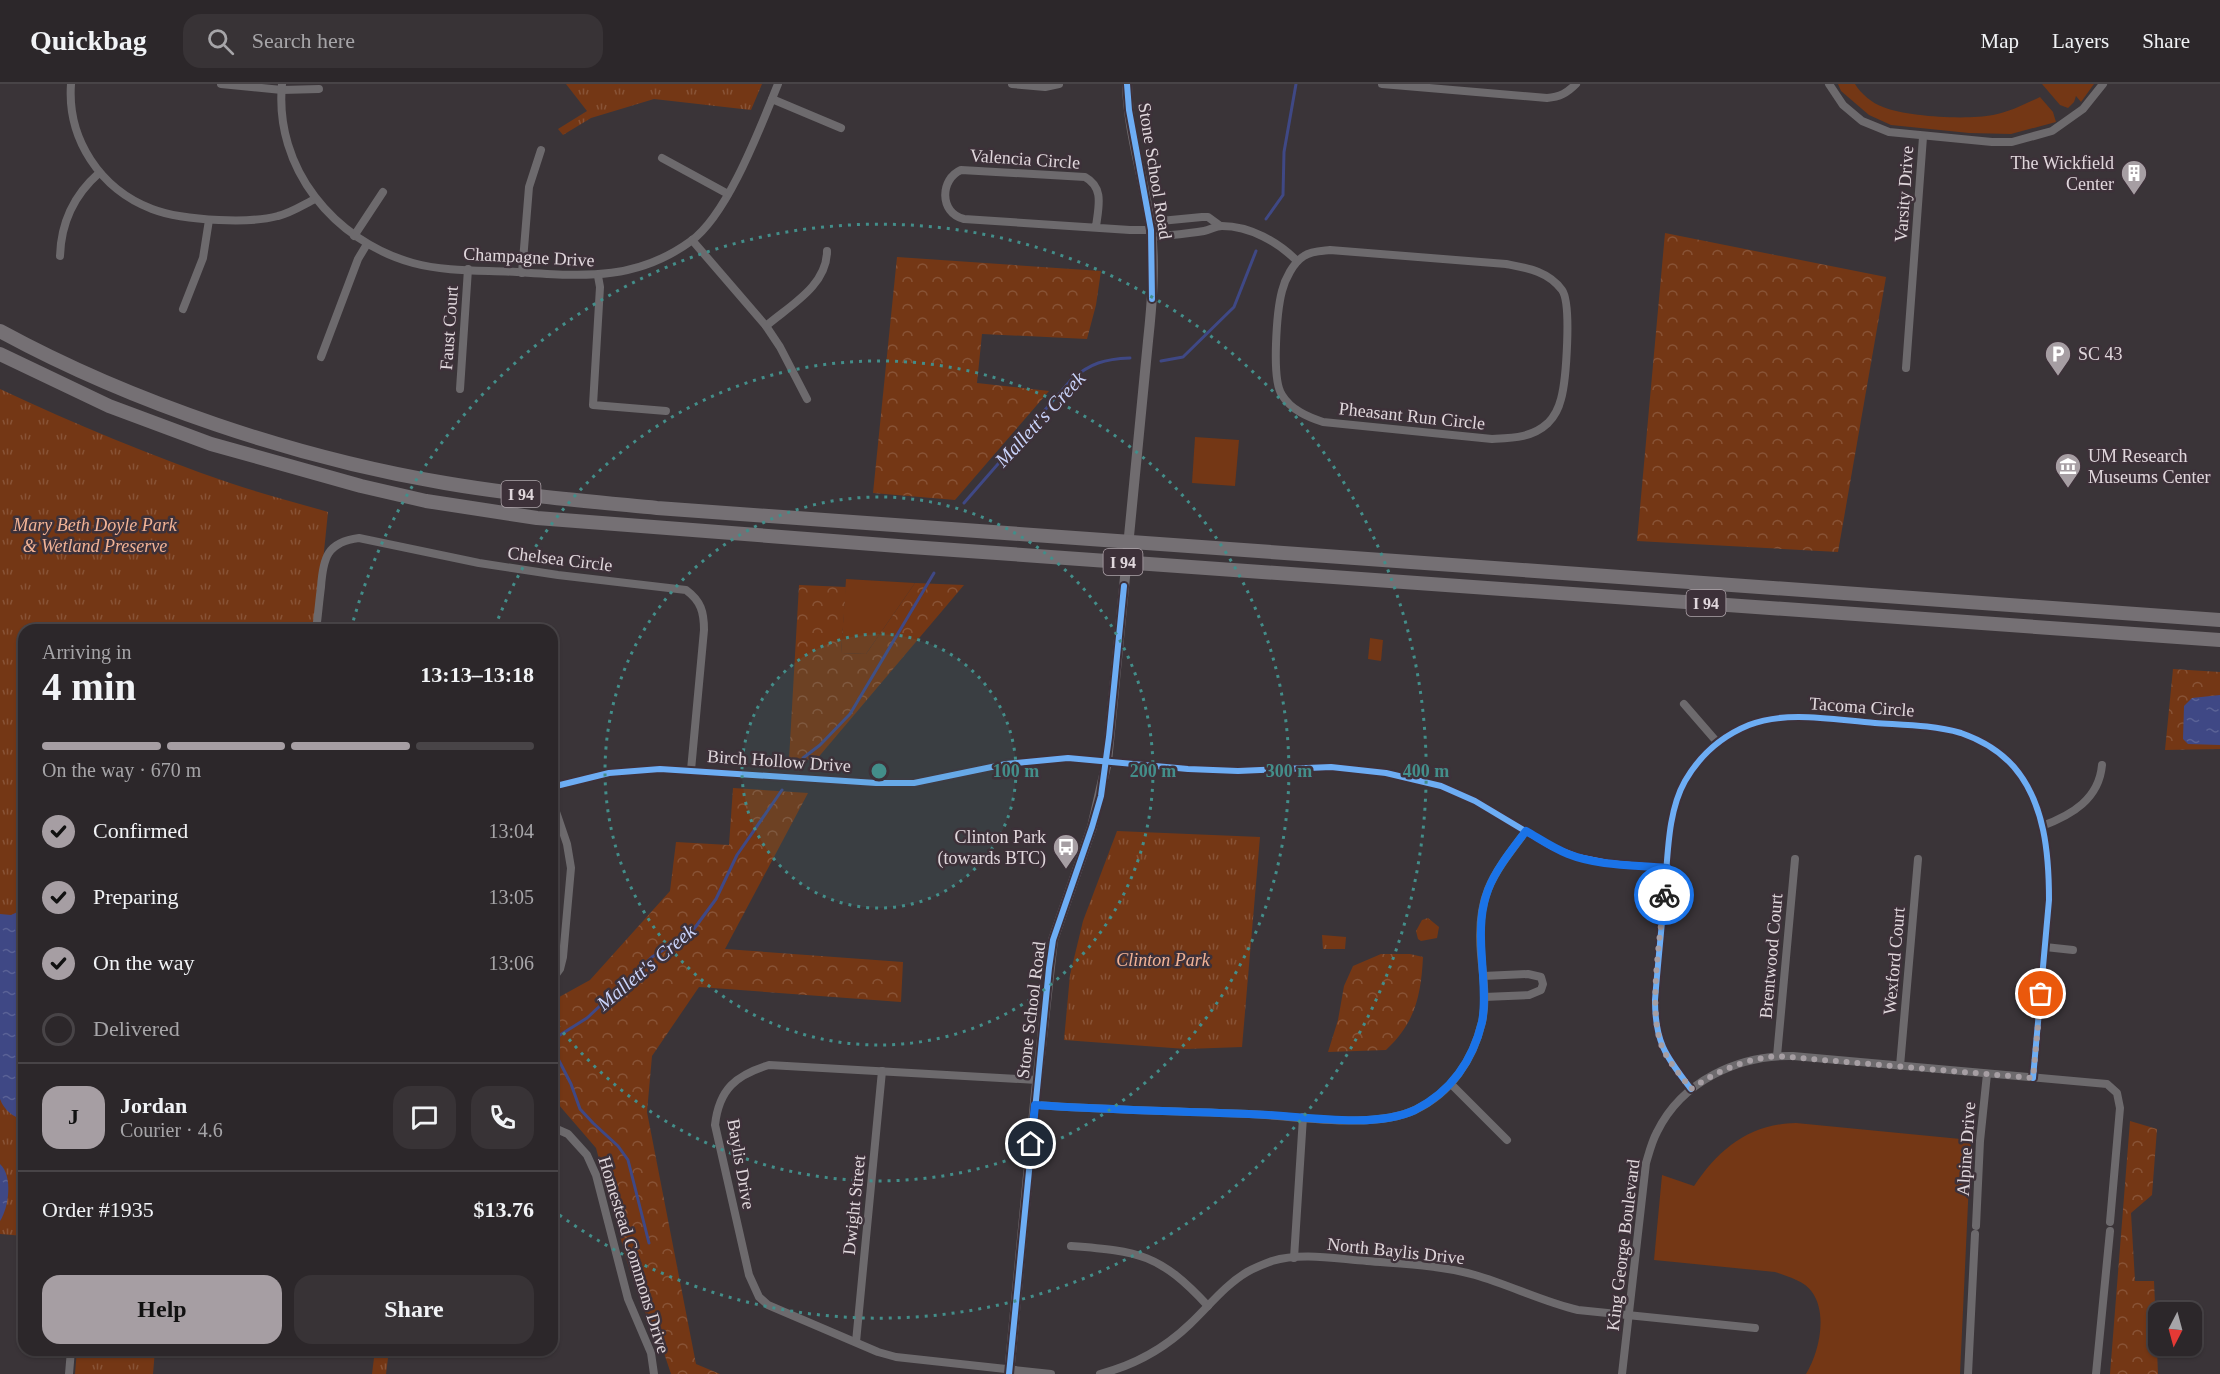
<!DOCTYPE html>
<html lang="en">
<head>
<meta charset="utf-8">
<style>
  body { margin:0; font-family:Georgia,serif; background:#383336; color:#f1f3f6; height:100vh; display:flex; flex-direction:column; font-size:22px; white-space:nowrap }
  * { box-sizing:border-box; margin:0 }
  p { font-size:20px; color:#a6a5a8 }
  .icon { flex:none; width:33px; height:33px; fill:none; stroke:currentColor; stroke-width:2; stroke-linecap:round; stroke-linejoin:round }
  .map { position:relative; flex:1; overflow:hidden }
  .details { position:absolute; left:18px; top:540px; width:540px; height:732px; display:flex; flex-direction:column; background:#2c272a; border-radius:18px; box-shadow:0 2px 4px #0004,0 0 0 2px #484447 }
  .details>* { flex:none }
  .needle { width:39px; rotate:186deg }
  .fabs { position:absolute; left:2148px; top:1218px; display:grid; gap:12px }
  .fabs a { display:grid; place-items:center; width:54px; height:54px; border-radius:12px; background:#2c272a; box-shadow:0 2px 4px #0004,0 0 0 2px #484447; font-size:30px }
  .pin { position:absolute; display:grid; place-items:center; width:51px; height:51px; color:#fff; margin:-26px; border:3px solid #fff; border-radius:50%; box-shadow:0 2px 6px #0007 }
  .courier { position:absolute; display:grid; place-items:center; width:60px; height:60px; margin:-30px; border:4px solid #1a73e8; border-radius:50%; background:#fff; color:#222; box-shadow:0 2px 8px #0007 }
  .headline em { font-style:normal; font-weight:800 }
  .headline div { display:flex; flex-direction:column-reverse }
  .headline { display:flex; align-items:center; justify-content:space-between; height:102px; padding:0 24px }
  h1 { font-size:39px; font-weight:800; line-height:45px }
  .bar { display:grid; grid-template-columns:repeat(4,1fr); gap:9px 6px; align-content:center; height:72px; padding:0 24px }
  .bar i { height:8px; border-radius:4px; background:#484447 }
  .bar .on { background:#a69ea3 }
  .bar p { grid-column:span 4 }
  .line { display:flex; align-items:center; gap:15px; padding:0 24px; border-top:2px solid #484447 }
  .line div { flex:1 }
  .round { display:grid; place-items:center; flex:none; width:63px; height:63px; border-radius:18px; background:#383336 }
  ol { padding:0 24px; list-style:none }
  li { display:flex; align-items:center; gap:18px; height:66px }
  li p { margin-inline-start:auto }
  li .icon { padding:6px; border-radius:50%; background:#a69ea3; color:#111; stroke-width:4 }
  li:last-child { color:#a6a5a8 }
  li i { width:33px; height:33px; border:3px solid #484447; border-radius:50% }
  .button { display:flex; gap:12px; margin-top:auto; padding:12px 24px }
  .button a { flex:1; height:69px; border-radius:18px; background:#a69ea3; color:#111; font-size:24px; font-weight:800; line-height:69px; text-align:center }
  .button a+a { background:#383336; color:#f1f3f6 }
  header { display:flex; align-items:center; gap:36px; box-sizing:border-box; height:84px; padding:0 30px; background:#2c272a; border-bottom:2px solid #484447 }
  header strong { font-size:28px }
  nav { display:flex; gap:33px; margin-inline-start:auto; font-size:21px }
  .search { width:420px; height:54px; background:#383336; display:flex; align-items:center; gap:15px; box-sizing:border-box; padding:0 21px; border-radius:18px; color:#a6a5a8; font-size:22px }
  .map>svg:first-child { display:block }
  .green { fill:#743715 }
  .forest { fill:url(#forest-crowns) }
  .park { fill:url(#park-tufts) }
  .water { fill:url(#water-ripples) }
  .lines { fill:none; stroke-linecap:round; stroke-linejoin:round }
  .stream { stroke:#3f4885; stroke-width:3 }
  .minor { stroke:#6d6a6d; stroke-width:8 }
  .secondary { stroke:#706c6f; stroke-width:10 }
  .motorway { stroke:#757074; stroke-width:14 }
  .cycleway-casing { stroke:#3d3139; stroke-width:10 }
  .cycleway { stroke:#6dadf4; stroke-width:6 }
  .done { stroke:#a69ea3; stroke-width:6; stroke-dasharray:0 10.8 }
  .route { stroke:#1a73e8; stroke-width:8 }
  .ring { fill:none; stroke:#438e8a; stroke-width:3; stroke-dasharray:3 6 }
  .labels { text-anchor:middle; stroke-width:5; stroke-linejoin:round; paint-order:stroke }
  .shield { fill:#3d3139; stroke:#afa5ab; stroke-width:1.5 }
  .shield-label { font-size:16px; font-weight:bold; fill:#e0d7dc }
  .street-label { font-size:18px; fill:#e0d7dc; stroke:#3d3139 }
  .poi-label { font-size:18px; fill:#e0d7dc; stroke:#3d3139; text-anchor:end }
  .park-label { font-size:18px; font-style:italic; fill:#f2b396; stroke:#3d3139 }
  .water-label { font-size:20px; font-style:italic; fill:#c9d3fa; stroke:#3d3139 }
  .centre { fill:#438e8a; stroke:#3d3139; stroke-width:3 }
  .ring-label { font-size:18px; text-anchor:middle; font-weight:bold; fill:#438e8a; stroke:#3d3139; stroke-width:5; stroke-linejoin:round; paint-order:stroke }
</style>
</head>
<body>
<header>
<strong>Quickbag</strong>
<div class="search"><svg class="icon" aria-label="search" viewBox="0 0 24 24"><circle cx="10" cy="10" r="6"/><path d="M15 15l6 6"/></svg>Search here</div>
<nav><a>Map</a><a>Layers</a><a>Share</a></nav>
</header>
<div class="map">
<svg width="2220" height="1290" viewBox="0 0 2220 1290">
  <defs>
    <pattern id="forest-crowns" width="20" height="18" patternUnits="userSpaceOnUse" patternTransform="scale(1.5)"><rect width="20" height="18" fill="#743715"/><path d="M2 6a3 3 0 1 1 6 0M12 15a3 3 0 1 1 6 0" fill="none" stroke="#885336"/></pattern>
    <pattern id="park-tufts" width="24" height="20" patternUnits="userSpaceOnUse" patternTransform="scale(1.5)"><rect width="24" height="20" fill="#743715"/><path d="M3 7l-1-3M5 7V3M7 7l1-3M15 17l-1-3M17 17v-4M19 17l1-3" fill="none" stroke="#885336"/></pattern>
    <pattern id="water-ripples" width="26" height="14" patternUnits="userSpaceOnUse" patternTransform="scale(1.5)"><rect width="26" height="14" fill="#3f4885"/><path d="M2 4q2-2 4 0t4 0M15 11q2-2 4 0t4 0" fill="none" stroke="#5a6296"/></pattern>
  </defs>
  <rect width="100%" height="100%" fill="#3a3438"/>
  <g class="green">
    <path d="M1838,0H1855C1861,10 1872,19 1883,23C1908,33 1967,36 1993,31C2010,28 2025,20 2040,13L2053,28L2056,38L2011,50L1969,49L1891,41L1869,31L1841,7Z"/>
    <polygon points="2042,0 2094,0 2081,18 2076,12 2074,18 2068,24 2060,21"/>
    <polygon points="1195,353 1239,356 1235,402 1192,399"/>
    <polygon points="846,495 915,499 866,570 841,569"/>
    <polygon points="1370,554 1383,556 1381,577 1368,575"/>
    <path d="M1796,1039L1971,1056L1960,1290H1806C1819,1269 1828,1230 1812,1208C1805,1197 1786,1192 1775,1188L1654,1176L1662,1091L1694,1102C1719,1065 1749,1040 1796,1039Z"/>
  </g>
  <g class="forest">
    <polygon points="1665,149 1886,193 1838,468 1637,457"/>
    <polygon points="897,173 1101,187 1096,221 1087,255 982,250 977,299 1049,307 955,416 873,409"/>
    <polygon points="915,499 964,501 816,676 789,676 799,501 846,503 841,569 866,570"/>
    <polygon points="2173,585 2220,588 2220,665 2165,666"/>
    <polygon points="733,704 808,709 725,865 903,878 901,918 699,903 652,972 647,1028 696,1280 720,1290 671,1290 662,1263 641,1220 626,1174 596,1064 552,1013 552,917 590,896 670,807 676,758 729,761"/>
    <path d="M1381,870H1410L1423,873C1421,912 1415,939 1386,966L1328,968L1338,936L1344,902L1353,882Z"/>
    <polygon points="2130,1037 2157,1045 2152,1111 2131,1129 2135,1197 2154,1197 2158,1290 2110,1290"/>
  </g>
  <g class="park">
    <polygon points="566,0 762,0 751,26 654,15 591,34 563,51 558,45 587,27"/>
    <path d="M0,305C75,340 151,372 230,399C262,410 295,418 328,428L316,546H24V1152L0,1150Z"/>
    <polygon points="1117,747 1260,753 1242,963 1186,965 1064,956 1070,891 1083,837"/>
    <polygon points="1428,834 1439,843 1437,854 1421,857 1418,855 1416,847 1422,836"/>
    <polygon points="1322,851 1346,853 1345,865 1323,865"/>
    <polygon points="77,1266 155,1266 153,1290 75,1290"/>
    <polygon points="375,1266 389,1266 386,1290 372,1290"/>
  </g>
  <g class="water">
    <polygon points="2220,611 2220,661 2188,660 2183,655 2184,622 2192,614"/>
    <path d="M24,825V1036C13,1033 4,1026 0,1015V830L11,831Z"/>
    <path d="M0,1080C13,1092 9,1123 0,1137Z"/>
  </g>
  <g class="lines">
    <g class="stream">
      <polyline points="1266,135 1283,111 1284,68 1296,0"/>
      <polyline points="1161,277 1183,273 1234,223 1256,167"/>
      <path d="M964,419L1071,296C1090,279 1105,275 1130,274"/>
      <polyline points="803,674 820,661 850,630 934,489"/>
      <polyline points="552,956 587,934 652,873 691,849 716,815 737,771 782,706"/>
      <polyline points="552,963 571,1000 580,1025 593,1039 618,1062 628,1076 649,1159"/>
    </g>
    <g class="minor">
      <path d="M71,0C67,55 100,105 152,125C173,133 197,135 219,136C239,137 259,137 278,132C291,129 303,121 315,115"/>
      <polyline points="221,0 282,6 319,5"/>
      <path d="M282,0C274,84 334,157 413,179C446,188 483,186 517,188C581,192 635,198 691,157C728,130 760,44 778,0"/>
      <polyline points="1012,0 1045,3 1059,0"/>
      <path d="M1382,0L1547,14C1560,13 1567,9 1576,0"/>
      <polyline points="1829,0 1843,21 1862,37 1889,48 1992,58 2012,58 2052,47 2083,25 2103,0"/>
      <polyline points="772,15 841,44"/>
      <polyline points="662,74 728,110"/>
      <polyline points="1150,138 1202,133 1208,133 1219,141"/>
      <path d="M1096,143C1098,124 1105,104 1085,93L961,86C940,95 939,129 964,135L1130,146H1151"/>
      <polyline points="354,152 383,108"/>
      <path d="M1151,153C1169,151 1187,150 1204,147C1210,146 1216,142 1222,142C1250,142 1278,158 1297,177"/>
      <polyline points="692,156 766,242 780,263 807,315"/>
      <path d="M1330,166L1506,180C1527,184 1548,187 1562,206C1572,220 1566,297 1561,315C1559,323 1554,333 1548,339C1532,354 1512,354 1492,355L1323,338C1308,333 1291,326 1282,311C1271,295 1277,226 1282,207C1285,195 1293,179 1304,172C1311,167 1321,167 1330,166Z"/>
      <path d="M60,172C61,138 74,111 99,89"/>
      <polyline points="522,189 529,103 541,66"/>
      <polyline points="598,192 600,203 593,321 666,327"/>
      <polyline points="183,225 203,174 209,136"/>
      <path d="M766,242C789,222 827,202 827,167"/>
      <polyline points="321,273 358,175 367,160"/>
      <polyline points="1906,284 1923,53"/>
      <polyline points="460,305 468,185"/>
      <path d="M316,546C318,532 319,518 321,503C323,474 327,458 359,454L479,479L558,491L686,506C701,517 704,528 704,546L691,686"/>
      <polyline points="1684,620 1717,658"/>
      <polyline points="552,703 609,689 660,685 876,699 914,699 1006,680 1068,674 1188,685 1238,687 1331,683 1386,689 1441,702 1475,717 1552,763 1578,773 1608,779 1667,784"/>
      <polyline points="552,716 567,760 571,784 563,873 560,885 552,896"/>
      <path d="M2042,742C2072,731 2099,715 2102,681"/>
      <polyline points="2045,863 2073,866"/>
      <polyline points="1483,892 1528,890 1541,893 1543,900 1541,906 1529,911 1484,913"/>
      <polyline points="1777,972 1795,775"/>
      <polyline points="1900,982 1918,775"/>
      <path d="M1037,996L769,981C736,991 719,1005 715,1041L749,1191L759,1213L768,1221L878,1268L896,1273L1051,1290"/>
      <polyline points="1451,1000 1507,1056"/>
      <path d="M1691,1005C1666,972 1655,959 1655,916C1658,878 1662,841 1665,803C1668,769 1668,727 1685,697C1700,671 1722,652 1749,641C1788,626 1835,636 1875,639C1904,641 1933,641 1961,649C1981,656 2000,667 2014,683C2045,719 2049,771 2049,816L2033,994"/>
      <path d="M1035,1021C1106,1026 1177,1027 1249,1030C1296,1032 1372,1046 1415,1026C1451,1009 1473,976 1482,938C1487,916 1483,893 1481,870C1476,811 1492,792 1526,747"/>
      <polyline points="552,1043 568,1050 587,1071 596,1091 628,1215 651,1269 654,1290"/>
      <polyline points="1976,1142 1980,1057 1987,990"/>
      <path d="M1071,1162C1139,1167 1160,1170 1208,1222"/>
      <polyline points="1294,1174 1303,1033"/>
      <polyline points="856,1258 882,987"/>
      <polyline points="69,1290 71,1266"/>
      <path d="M1100,1290C1135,1281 1164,1265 1190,1240C1209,1222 1225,1201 1247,1188C1254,1184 1264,1180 1272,1177C1302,1168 1337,1175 1367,1177C1404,1180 1440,1181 1475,1191C1510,1201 1543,1218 1578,1226L1755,1244"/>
      <path d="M1622,1290L1646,1079C1649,1069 1652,1057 1657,1048C1682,997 1738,971 1793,972L2107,1000L2117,1009L2120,1024L2110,1138"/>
      <polyline points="1968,1290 1975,1150"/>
      <polyline points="2096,1290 2110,1147"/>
    </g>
    <path class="secondary" d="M1009,1290L1036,1008L1053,856L1092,743L1107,678L1148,257C1152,220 1155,183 1151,146C1145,97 1128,49 1127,0"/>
    <g class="motorway">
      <path d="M0,247C132,319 297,374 445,399C515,411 586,417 657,424L2220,536"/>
      <polyline points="0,270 109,322 211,360 361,402 426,417 537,434 911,463 2220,556"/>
    </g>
    <g class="cycleway-casing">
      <g id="cycleway">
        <polyline points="1127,0 1129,26 1151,146 1152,215"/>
        <polyline points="552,703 609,689 660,685 876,699 914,699 1006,680 1068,674 1188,685 1238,687 1331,683 1386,689 1441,702 1475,717 1552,763 1578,773 1608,779 1667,784"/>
        <path d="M1691,1005C1666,972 1655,959 1655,916C1658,878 1662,841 1665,803C1668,769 1668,727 1685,697C1700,671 1722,652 1749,641C1788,626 1835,636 1875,639C1904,641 1933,641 1961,649C1981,656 2000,667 2014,683C2045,719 2049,771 2049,816L2033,994"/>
        <polyline points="1009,1290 1049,884 1053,856 1092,743 1101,712 1109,653 1124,502"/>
      </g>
    </g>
    <use href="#cycleway" class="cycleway"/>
  </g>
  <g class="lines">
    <path class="done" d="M1664,811C1661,852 1646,932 1664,967C1671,981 1682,993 1691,1005C1717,987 1745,975 1777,972L2033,994L2041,910"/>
    <path class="route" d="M1031,1060L1035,1021C1106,1026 1177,1027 1249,1030C1297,1031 1372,1046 1415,1026C1451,1008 1473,976 1482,938C1486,918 1483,896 1482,875C1477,812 1489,795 1526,747C1540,755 1553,764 1568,770C1598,782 1635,781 1667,784L1664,811"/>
  </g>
  <circle cx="879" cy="687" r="137" fill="#438e8a" fill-opacity=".12"/>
  <g class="ring">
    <circle cx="879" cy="687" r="137"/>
    <circle cx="879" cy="687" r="274"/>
    <path d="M495 543A410 410 0 1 1 554 937"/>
    <path d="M351 545A547 547 0 1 1 554 1127"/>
  </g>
  <defs>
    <g id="building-pin" transform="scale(1.35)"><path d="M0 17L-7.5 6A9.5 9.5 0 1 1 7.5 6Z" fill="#a69ea3" stroke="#3d3139"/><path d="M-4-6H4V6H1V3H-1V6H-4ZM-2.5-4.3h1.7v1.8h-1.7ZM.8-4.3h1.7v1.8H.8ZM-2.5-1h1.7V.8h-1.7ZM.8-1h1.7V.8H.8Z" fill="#fff"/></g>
    <g id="parking-pin" transform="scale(1.35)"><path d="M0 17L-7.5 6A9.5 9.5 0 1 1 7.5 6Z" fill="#a69ea3" stroke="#3d3139"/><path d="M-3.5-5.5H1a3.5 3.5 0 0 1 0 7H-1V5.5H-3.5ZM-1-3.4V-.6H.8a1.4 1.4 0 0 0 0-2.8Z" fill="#fff"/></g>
    <g id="museum-pin" transform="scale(1.35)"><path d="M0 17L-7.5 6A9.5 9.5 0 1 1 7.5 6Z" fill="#a69ea3" stroke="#3d3139"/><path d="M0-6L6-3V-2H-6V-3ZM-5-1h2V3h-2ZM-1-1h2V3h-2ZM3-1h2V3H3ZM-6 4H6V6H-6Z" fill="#fff"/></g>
    <g id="bus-pin" transform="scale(1.35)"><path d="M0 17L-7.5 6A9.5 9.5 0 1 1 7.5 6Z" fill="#a69ea3" stroke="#3d3139"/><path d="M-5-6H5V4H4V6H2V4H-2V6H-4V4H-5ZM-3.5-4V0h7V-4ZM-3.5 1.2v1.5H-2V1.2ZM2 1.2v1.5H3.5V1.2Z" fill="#fff"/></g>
  </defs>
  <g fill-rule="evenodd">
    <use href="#building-pin" x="2134" y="89"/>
    <use href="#parking-pin" x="2058" y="270"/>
    <use href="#museum-pin" x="2068" y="382"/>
    <use href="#bus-pin" x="1066" y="763"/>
  </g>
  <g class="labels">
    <g class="shield">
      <rect x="501.5" y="397" width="39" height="26" rx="4.5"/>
      <rect x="1103.5" y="465" width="39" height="26" rx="4.5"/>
      <rect x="1686.5" y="506" width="39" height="26" rx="4.5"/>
    </g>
    <g class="shield-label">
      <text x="521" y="416">I 94</text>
      <text x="1123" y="484">I 94</text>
      <text x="1706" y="525">I 94</text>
    </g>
    <g class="street-label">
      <text transform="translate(1025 75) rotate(4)" y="6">Valencia Circle</text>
      <text transform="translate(1155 87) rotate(81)" y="6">Stone School Road</text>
      <text transform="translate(1904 110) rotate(-86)" y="6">Varsity Drive</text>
      <text transform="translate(529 173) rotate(3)" y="6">Champagne Drive</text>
      <text transform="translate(449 244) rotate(-86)" y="6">Faust Court</text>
      <text transform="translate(1412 332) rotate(6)" y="6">Pheasant Run Circle</text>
      <text transform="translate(560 475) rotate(7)" y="6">Chelsea Circle</text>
      <text transform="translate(1862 623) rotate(4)" y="6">Tacoma Circle</text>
      <text transform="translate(779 677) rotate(4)" y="6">Birch Hollow Drive</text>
      <text transform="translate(1771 872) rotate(-85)" y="6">Brentwood Court</text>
      <text transform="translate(1894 877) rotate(-85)" y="6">Wexford Court</text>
      <text transform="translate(1031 926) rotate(-83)" y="6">Stone School Road</text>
      <text transform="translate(1966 1065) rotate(-86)" y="6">Alpine Drive</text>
      <text transform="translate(741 1080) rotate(80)" y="6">Baylis Drive</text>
      <text transform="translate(854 1121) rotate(-84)" y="6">Dwight Street</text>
      <text transform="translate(1623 1161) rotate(-83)" y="6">King George Boulevard</text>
      <text transform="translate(1396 1167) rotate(6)" y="6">North Baylis Drive</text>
      <text transform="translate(634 1171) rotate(73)" y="6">Homestead Commons Drive</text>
    </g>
    <g class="poi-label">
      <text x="2114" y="85">The Wickfield<tspan x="2114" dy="21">Center</tspan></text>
      <text x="2078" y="276" text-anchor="start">SC 43</text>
      <text x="2088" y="378" text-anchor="start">UM Research<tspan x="2088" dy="21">Museums Center</tspan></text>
      <text x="1046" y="759">Clinton Park<tspan x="1046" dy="21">(towards BTC)</tspan></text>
    </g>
    <g class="park-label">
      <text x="95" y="447">Mary Beth Doyle Park<tspan x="95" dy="21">&amp; Wetland Preserve</tspan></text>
      <text x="1163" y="882">Clinton Park</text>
    </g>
    <g class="water-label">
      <text transform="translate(1040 335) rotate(-47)" y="7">Mallett's Creek</text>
      <text transform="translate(646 883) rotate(-40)" y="7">Mallett's Creek</text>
    </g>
  </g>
  <circle cx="879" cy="687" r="9" class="centre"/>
  <g class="ring-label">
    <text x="1016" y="693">100 m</text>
    <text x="1153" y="693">200 m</text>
    <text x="1289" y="693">300 m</text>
    <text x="1426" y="693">400 m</text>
  </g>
</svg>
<div class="fabs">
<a><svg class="needle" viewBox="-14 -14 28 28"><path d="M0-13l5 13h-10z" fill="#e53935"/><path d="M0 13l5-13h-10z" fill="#a6a5a8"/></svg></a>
</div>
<div class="pin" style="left:2041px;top:910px;background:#ea580c"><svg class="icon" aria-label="bag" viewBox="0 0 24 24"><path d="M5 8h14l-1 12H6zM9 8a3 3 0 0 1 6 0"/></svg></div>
<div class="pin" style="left:1031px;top:1060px;background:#1f2937"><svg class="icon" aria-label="home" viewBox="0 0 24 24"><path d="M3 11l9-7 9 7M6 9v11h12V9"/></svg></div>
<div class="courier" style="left:1664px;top:811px"><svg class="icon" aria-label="bike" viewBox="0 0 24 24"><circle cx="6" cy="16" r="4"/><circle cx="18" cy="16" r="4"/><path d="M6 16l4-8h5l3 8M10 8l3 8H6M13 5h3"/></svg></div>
<section class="details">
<div class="headline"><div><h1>4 min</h1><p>Arriving in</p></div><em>13:13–13:18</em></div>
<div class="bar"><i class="on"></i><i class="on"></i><i class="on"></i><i></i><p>On the way · 670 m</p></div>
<ol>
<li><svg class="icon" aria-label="check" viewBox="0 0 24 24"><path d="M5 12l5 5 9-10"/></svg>Confirmed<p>13:04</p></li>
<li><svg class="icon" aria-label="check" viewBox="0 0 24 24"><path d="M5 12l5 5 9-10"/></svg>Preparing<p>13:05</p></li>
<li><svg class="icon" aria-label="check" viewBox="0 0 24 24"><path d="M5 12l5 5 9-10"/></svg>On the way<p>13:06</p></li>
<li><i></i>Delivered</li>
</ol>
<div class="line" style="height:108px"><b class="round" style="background:#a69ea3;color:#111">J</b><div><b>Jordan</b><p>Courier · 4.6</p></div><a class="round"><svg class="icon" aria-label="chat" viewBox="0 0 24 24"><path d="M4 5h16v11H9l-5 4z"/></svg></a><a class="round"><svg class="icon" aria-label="phone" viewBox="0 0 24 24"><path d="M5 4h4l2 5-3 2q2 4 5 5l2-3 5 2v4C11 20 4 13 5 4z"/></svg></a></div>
<div class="line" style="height:78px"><div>Order #1935</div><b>$13.76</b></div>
<div class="button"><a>Help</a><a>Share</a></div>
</section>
</div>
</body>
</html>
